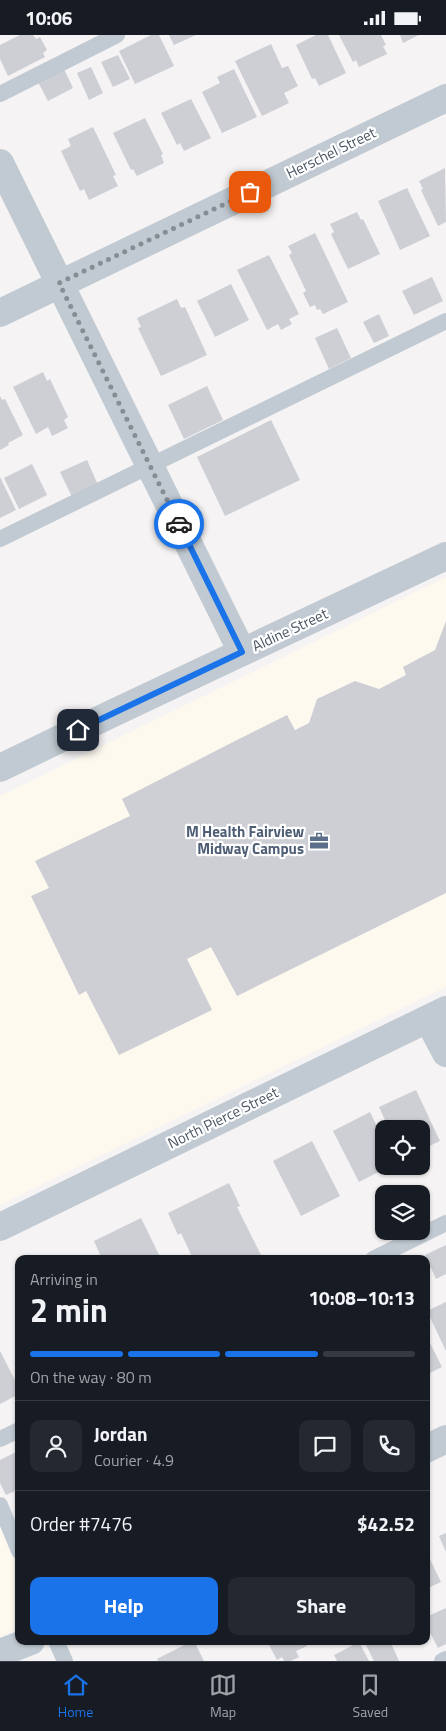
<!DOCTYPE html>
<html lang="en">
<head>
<meta charset="utf-8">
<style>
  body { margin:0; font-family:"Titillium Web",sans-serif; background:#242831; color:#f1f3f6; height:100vh; display:flex; flex-direction:column; font-size:19px; white-space:nowrap }
  * { box-sizing:border-box; margin:0 }
  p { font-size:16px; color:#9ea1a6 }
  .icon { flex:none; width:28px; height:28px; fill:none; stroke:currentColor; stroke-width:2; stroke-linecap:round; stroke-linejoin:round }
  .map { position:relative; flex:1; overflow:hidden }
  .drawer { position:absolute; left:15px; top:1220px; width:415px; height:390px; display:flex; flex-direction:column; background:#171b24; border-radius:10px; box-shadow:0 1px 4px #0004 }
  .drawer>* { flex:none }
  .buttons { position:absolute; left:375px; top:1085px; display:grid; gap:10px }
  .buttons a { display:grid; place-items:center; width:55px; height:55px; border-radius:10px; background:#171b24; box-shadow:0 1px 4px #0004; font-size:25px }
  .pin { position:absolute; display:grid; place-items:center; width:42px; height:42px; color:#fff; margin:-21px; border-radius:10px; box-shadow:0 2px 8px #0006 }
  .courier { position:absolute; display:grid; place-items:center; width:50px; height:50px; margin:-25px; border:4px solid #1a73e8; border-radius:50%; background:#fff; color:#222; box-shadow:0 1px 6px #0007 }
  .head em { font-style:normal; font-weight:700 }
  .head div { display:flex; flex-direction:column-reverse }
  .head { display:flex; align-items:center; justify-content:space-between; height:85px; padding:0 15px }
  h1 { font-size:32px; font-weight:700; line-height:38px }
  .bar { display:grid; grid-template-columns:repeat(4,1fr); gap:8px 5px; align-content:center; height:60px; padding:0 15px }
  .bar i { height:6px; border-radius:4px; background:#363941 }
  .bar .selected { background:#1a73e8 }
  .bar p { grid-column:span 4 }
  .line { display:flex; align-items:center; gap:12px; padding:0 15px; border-top:1px solid #363941 }
  .line div { flex:1 }
  .round { display:grid; place-items:center; flex:none; width:52px; height:52px; border-radius:10px; background:#242831 }
  .primary-button { display:flex; gap:10px; margin-top:auto; padding:10px 15px }
  .primary-button a { flex:1; height:58px; border-radius:10px; background:#1a73e8; color:#fff; font-size:20px; font-weight:700; line-height:58px; text-align:center }
  .primary-button a+a { background:#242831; color:#f1f3f6 }
  .status { display:flex; justify-content:space-between; align-items:center; height:35px; padding:0 25px; background:#171b24; direction:ltr }
  .status svg { height:14px; fill:currentColor }
  .tab-bar { display:flex; justify-content:space-around; align-items:center; height:70px; border-top:1px solid #363941; background:#171b24; font-size:14px; color:#9ea1a6 }
  .tab-bar a { display:grid; justify-items:center; gap:2px }
  .tab-bar .selected { color:#1a73e8 }
  .map>svg:first-child { display:block }
  .commercial { fill:#fdf9ef }
  .building { fill:#cdcfd5 }
  .lines { fill:none; stroke-linecap:round; stroke-linejoin:round }
  .service { stroke:#c1cad2; stroke-width:16 }
  .minor { stroke:#c1cad2; stroke-width:28 }
  .done { stroke:#868d94; stroke-width:5; stroke-dasharray:0 9 }
  .route { stroke:#1a73e8; stroke-width:6 }
  .labels { text-anchor:middle; stroke-width:4.5; stroke-linejoin:round; paint-order:stroke }
  .street-label { font-size:15px; fill:#4a5661; stroke:#fff }
  .service-label { font-size:15px; font-weight:bold; fill:#4e5e75; stroke:#fff; text-anchor:end }
</style>
</head>
<body>
<div class="status"><b>10:06</b><svg viewBox="0 0 49 12"><path d="M0 12V9h3v3zM5 12V6h3v6zM10 12V3h3v9zM15 12V0h3v12zM26 1h20v11H26zM47 4h2v5h-2z"/></svg></div>
<div class="map">
<svg width="446" height="1626" viewBox="0 0 446 1626">
  <rect width="100%" height="100%" fill="#f5f3f3"/>
  <g class="commercial">
    <polygon points="446,542 446,952 0,1170 0,761"/>
    <polygon points="0,1457 19,1504 19,1593 0,1602"/>
  </g>
  <g class="building">
    <polygon points="20,0 33,0 36,4 40,2 47,15 43,18 45,22 8,41 0,24 0,10"/>
    <polygon points="151,0 159,0 174,31 135,49 119,16"/>
    <polygon points="169,0 196,0 174,10"/>
    <polygon points="316,0 328,0 346,38 319,51 315,43 312,44 296,10"/>
    <polygon points="339,0 381,0 386,10 383,11 387,19 359,32 356,25 353,27"/>
    <polygon points="400,0 419,0 403,8"/>
    <polygon points="271,9 282,33 288,31 298,51 284,58 289,68 262,81 235,26"/>
    <polygon points="118,20 130,44 113,52 101,27"/>
    <polygon points="91,32 103,58 89,65 77,38"/>
    <polygon points="64,34 73,53 48,66 38,47"/>
    <polygon points="234,34 257,82 222,98 202,57 220,48 217,42"/>
    <polygon points="191,64 211,103 184,116 180,108 177,110 161,78"/>
    <polygon points="145,83 163,119 161,120 164,128 137,141 133,134 131,135 113,98"/>
    <polygon points="93,92 116,140 113,141 118,151 89,165 84,154 80,156 61,116 71,111 68,104"/>
    <polygon points="445,133 446,187 438,191 421,155 423,154 419,146"/>
    <polygon points="407,153 430,201 400,215 378,166"/>
    <polygon points="357,177 361,185 363,184 380,219 348,234 331,199 334,197 330,189"/>
    <polygon points="315,198 348,267 323,279 320,274 317,275 315,270 310,272 303,258 306,256 289,220 292,218 288,211"/>
    <polygon points="269,220 299,279 289,284 292,289 281,295 278,289 267,295 237,235"/>
    <polygon points="432,242 443,266 414,280 402,256"/>
    <polygon points="231,249 249,285 215,302 197,266"/>
    <polygon points="177,264 181,273 185,272 207,320 161,341 138,293 141,292 137,283"/>
    <polygon points="379,279 389,301 374,308 363,287"/>
    <polygon points="337,293 351,323 329,334 315,303"/>
    <polygon points="43,337 47,346 50,344 68,382 64,385 68,393 52,401 48,392 36,399 13,352"/>
    <polygon points="207,351 223,385 184,404 168,370"/>
    <polygon points="0,361 2,365 5,364 23,400 8,408 9,410 0,415"/>
    <polygon points="271,385 300,445 225,481 197,422"/>
    <polygon points="87,425 98,450 72,462 60,437"/>
    <polygon points="32,429 47,460 19,474 4,443"/>
    <polygon points="0,442 16,475 0,483"/>
    <polygon points="446,586 446,858 237,961 211,912 187,924 212,975 119,1020 86,956 79,960 31,861 49,853 35,826 130,781 122,764 233,707 287,680 295,695 309,688 317,664 355,646 379,654 406,640 403,632 435,615"/>
    <polygon points="416,1055 440,1106 421,1115 421,1094 389,1094 379,1072"/>
    <polygon points="370,1077 384,1106 384,1131 390,1131 359,1147 333,1096"/>
    <polygon points="312,1106 340,1161 301,1181 273,1126"/>
    <polygon points="229,1148 240,1171 237,1172 263,1224 193,1224 181,1198 178,1200 168,1178"/>
    <polygon points="141,1183 161,1224 102,1224 94,1206"/>
    <polygon points="446,1210 446,1239 436,1244 425,1220"/>
    <polygon points="446,1267 446,1316 427,1276"/>
    <polygon points="426,1300 442,1332 426,1340"/>
    <polygon points="0,1316 19,1353 19,1359 0,1369"/>
    <polygon points="18,1416 19,1454 6,1460 0,1448 0,1425"/>
    <polygon points="446,1498 446,1517 439,1501"/>
    <polygon points="426,1516 441,1547 426,1554"/>
    <polygon points="446,1573 446,1609 438,1613 426,1590 426,1582"/>
    <polygon points="192,1606 194,1606 204,1626 158,1626 157,1624"/>
    <polygon points="267,1606 305,1606 307,1611 296,1616 299,1622 291,1626 284,1626 282,1622 277,1625"/>
    <polygon points="373,1606 390,1606 399,1626 374,1626 366,1610"/>
    <polygon points="359,1607 369,1626 337,1626 334,1620"/>
  </g>
  <g class="lines">
    <g class="service">
      <polyline points="0,59 117,0"/>
      <polyline points="0,504 446,286"/>
      <polyline points="373,1224 446,1188"/>
      <polyline points="0,1404 19,1395"/>
      <polyline points="0,1470 19,1516"/>
      <polyline points="56,1606 65,1626"/>
      <polyline points="442,1626 446,1624"/>
    </g>
    <g class="minor">
      <polyline points="0,128 242,617"/>
      <polyline points="0,278 446,63"/>
      <polyline points="0,733 109,680 446,521"/>
      <polyline points="428,984 446,1018"/>
      <polyline points="0,1192 446,975"/>
      <polyline points="426,1414 446,1404"/>
      <polyline points="0,1618 31,1606"/>
    </g>
  </g>
  <g class="lines">
    <polyline class="done" points="179,489 59,248 250,157"/>
    <polyline class="route" points="78,695 242,617 179,489"/>
  </g>
  <defs>
    <g id="office-bare" transform="scale(1.5)"><path d="M-6-3h4V-5.5h4V-3h4V5H-6ZM-1-4.5V-3h2v-1.5ZM-6 0V1H6V0Z" fill="#5c6f8a" stroke="#fff" stroke-width="2.5" paint-order="stroke"/></g>
  </defs>
  <g fill-rule="evenodd">
    <use href="#office-bare" x="319" y="806"/>
  </g>
  <g class="labels">
    <g class="street-label">
      <text transform="translate(331 118) rotate(-26)" y="5">Herschel Street</text>
      <text transform="translate(290 595) rotate(-25)" y="5">Aldine Street</text>
      <text transform="translate(223 1083) rotate(-26)" y="5">North Pierce Street</text>
    </g>
    <g class="service-label">
      <text x="304" y="802">M Health Fairview<tspan x="304" dy="17">Midway Campus</tspan></text>
    </g>
  </g>
</svg>
<div class="buttons">
<a><svg class="icon" aria-label="locate" viewBox="0 0 24 24"><circle cx="12" cy="12" r="6"/><path d="M12 2v4M12 18v4M2 12h4M18 12h4"/></svg></a>
<a><svg class="icon" aria-label="layers" viewBox="0 0 24 24"><path d="M12 4l9 5-9 5-9-5zM3 14l9 5 9-5"/></svg></a>
</div>
<div class="pin" style="left:250px;top:157px;background:#ea580c"><svg class="icon" aria-label="bag" viewBox="0 0 24 24"><path d="M5 8h14l-1 12H6zM9 8a3 3 0 0 1 6 0"/></svg></div>
<div class="pin" style="left:78px;top:695px;background:#1f2937"><svg class="icon" aria-label="home" viewBox="0 0 24 24"><path d="M3 11l9-7 9 7M6 9v11h12V9"/></svg></div>
<div class="courier" style="left:179px;top:489px"><svg class="icon" aria-label="car" viewBox="0 0 24 24"><path d="M5 17H2v-5l4-1 3-4h7l3 4 3 1v5h-3M9 17h6M6 11h13"/><circle cx="7" cy="17" r="2"/><circle cx="17" cy="17" r="2"/></svg></div>
<section class="drawer">
<div class="head"><div><h1>2 min</h1><p>Arriving in</p></div><em>10:08–10:13</em></div>
<div class="bar"><i class="selected"></i><i class="selected"></i><i class="selected"></i><i></i><p>On the way · 80 m</p></div>
<div class="line" style="height:90px"><a class="round"><svg class="icon" aria-label="person" viewBox="0 0 24 24"><circle cx="12" cy="8" r="4"/><path d="M4 21q1-7 8-7t8 7"/></svg></a><div><b>Jordan</b><p>Courier · 4.9</p></div><a class="round"><svg class="icon" aria-label="chat" viewBox="0 0 24 24"><path d="M4 5h16v11H9l-5 4z"/></svg></a><a class="round"><svg class="icon" aria-label="phone" viewBox="0 0 24 24"><path d="M5 4h4l2 5-3 2q2 4 5 5l2-3 5 2v4C11 20 4 13 5 4z"/></svg></a></div>
<div class="line" style="height:65px"><div>Order #7476</div><b>$42.52</b></div>
<div class="primary-button"><a>Help</a><a>Share</a></div>
</section>
</div>
<nav class="tab-bar">
<a class="selected"><svg class="icon" aria-label="home" viewBox="0 0 24 24"><path d="M3 11l9-7 9 7M6 9v11h12V9"/></svg>Home</a>
<a><svg class="icon" aria-label="map" viewBox="0 0 24 24"><path d="M3 6l6-2 6 2 6-2v14l-6 2-6-2-6 2zM9 4v14M15 6v14"/></svg>Map</a>
<a><svg class="icon" aria-label="saved" viewBox="0 0 24 24"><path d="M7 4h10v16l-5-4-5 4z"/></svg>Saved</a>
</nav>
</body>
</html>
